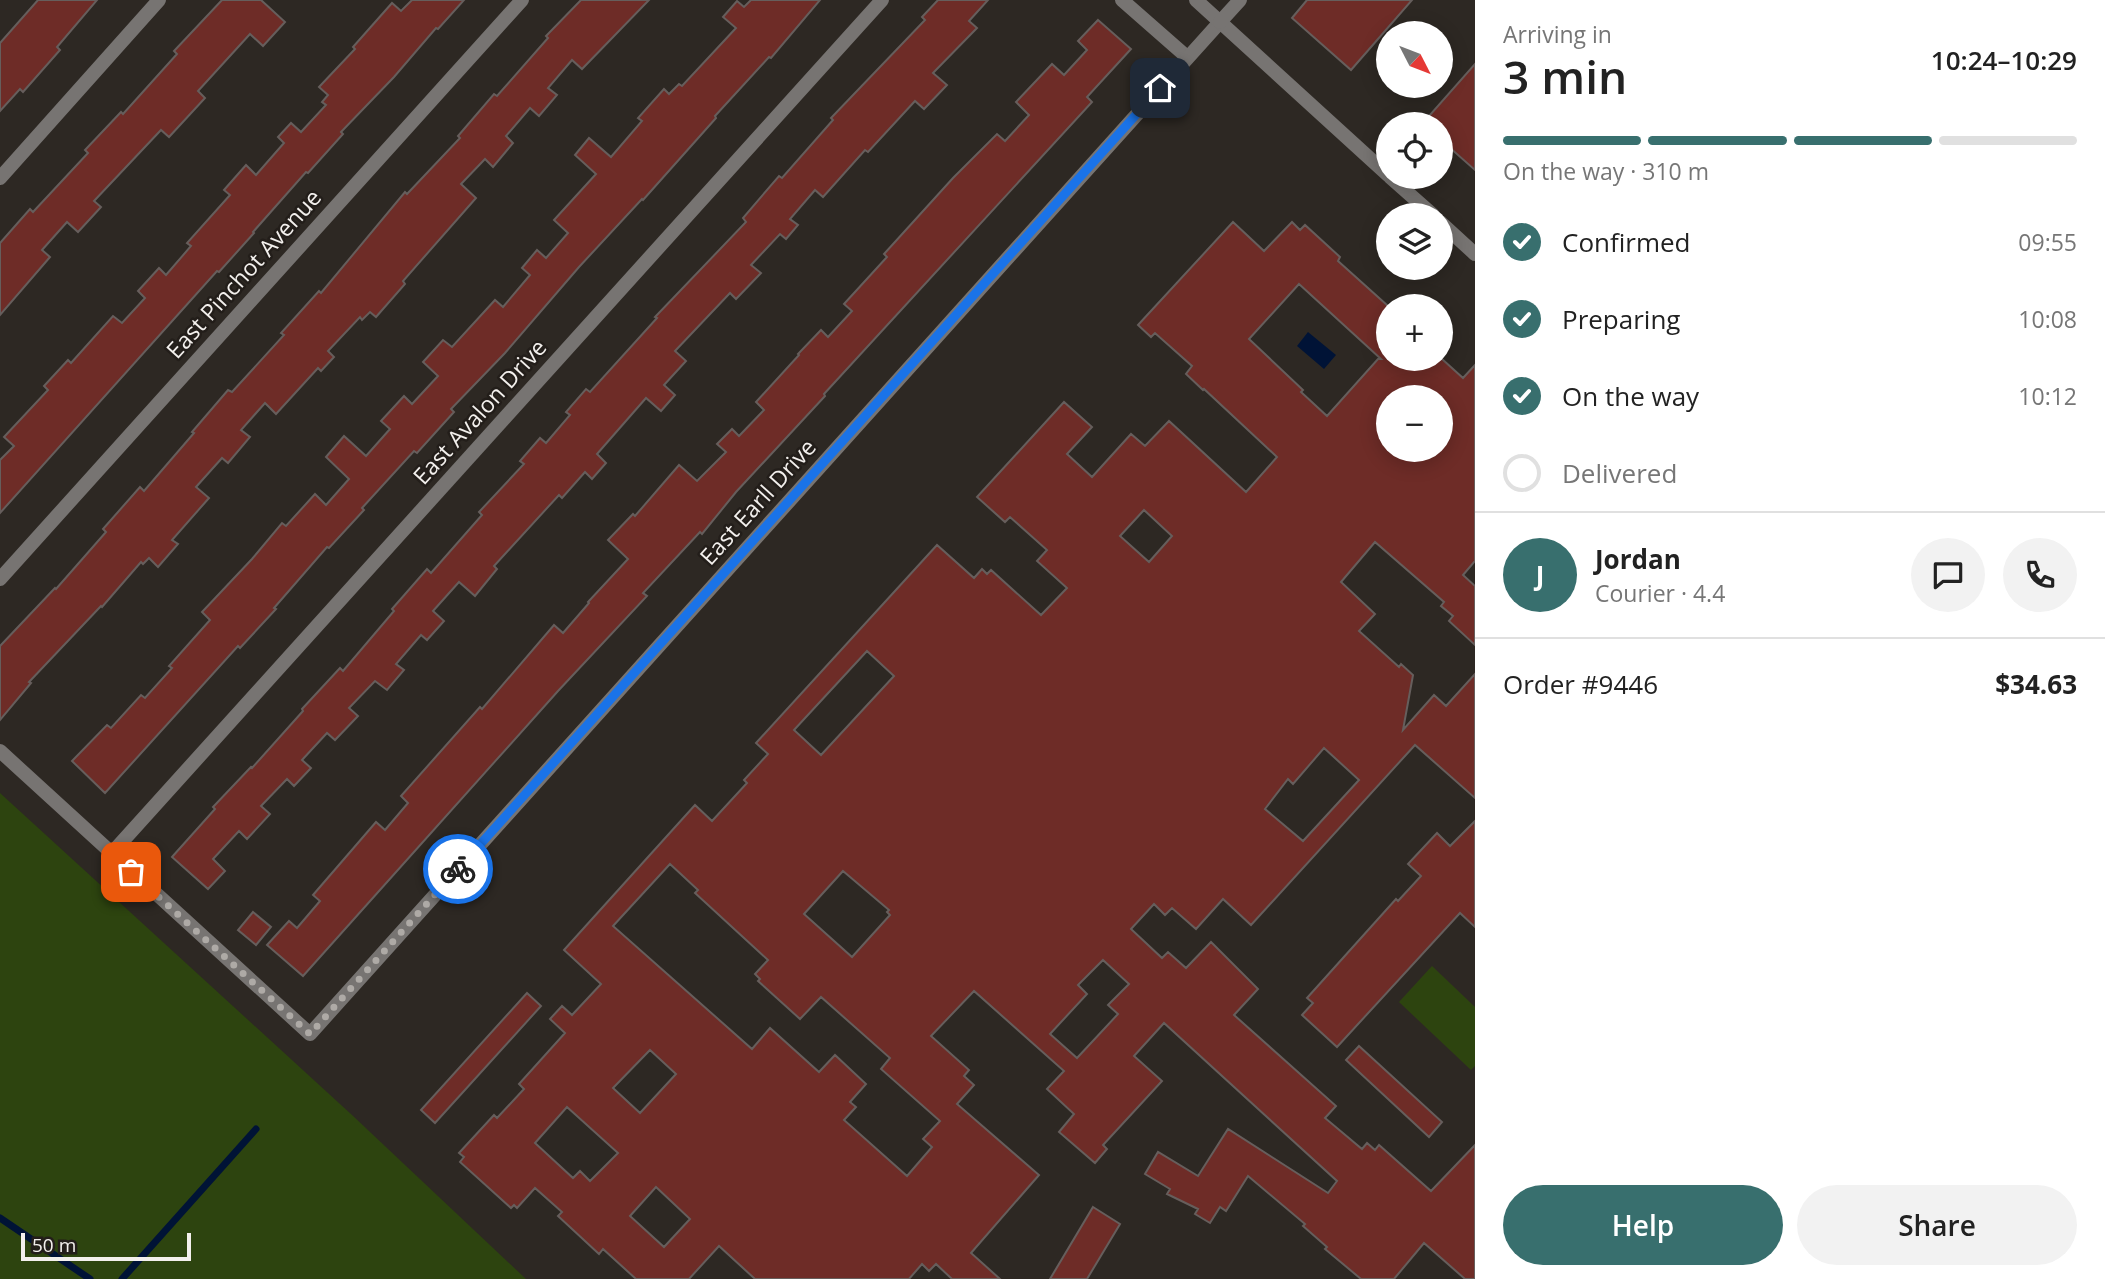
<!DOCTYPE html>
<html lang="en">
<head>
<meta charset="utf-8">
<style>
  body { margin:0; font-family:"Open Sans",sans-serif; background:#f2f2f2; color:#222; height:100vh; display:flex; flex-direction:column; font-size:26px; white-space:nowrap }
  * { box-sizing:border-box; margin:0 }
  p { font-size:23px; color:#767676 }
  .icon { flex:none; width:38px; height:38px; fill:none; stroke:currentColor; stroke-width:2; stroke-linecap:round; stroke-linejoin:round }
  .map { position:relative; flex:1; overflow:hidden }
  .details { display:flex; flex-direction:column; background:#fff; width:630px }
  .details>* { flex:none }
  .needle { width:46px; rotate:132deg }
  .buttons { position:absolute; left:1376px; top:21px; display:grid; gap:14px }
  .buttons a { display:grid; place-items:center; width:77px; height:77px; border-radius:50%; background:#fff; box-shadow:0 4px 18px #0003; font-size:35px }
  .scale { position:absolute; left:21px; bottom:18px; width:170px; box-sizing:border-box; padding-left:7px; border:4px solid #f3f0ed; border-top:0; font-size:19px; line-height:24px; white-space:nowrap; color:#f3f0ed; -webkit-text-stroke:5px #231e1a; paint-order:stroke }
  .pin { position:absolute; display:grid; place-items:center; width:60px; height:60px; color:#fff; margin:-30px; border-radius:14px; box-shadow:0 4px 10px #0006 }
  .courier { position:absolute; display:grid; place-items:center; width:70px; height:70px; margin:-35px; border:5px solid #1a73e8; border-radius:50%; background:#fff; color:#222; box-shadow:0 2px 9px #0007 }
  .headline em { font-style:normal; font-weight:600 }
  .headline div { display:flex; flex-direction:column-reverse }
  .headline { display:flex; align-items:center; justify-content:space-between; height:119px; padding:0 28px }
  h1 { font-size:46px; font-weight:600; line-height:52px }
  .bar { display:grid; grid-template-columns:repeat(4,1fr); gap:10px 7px; align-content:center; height:84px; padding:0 28px }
  .bar i { height:9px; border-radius:5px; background:#e0e0e0 }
  .bar .current { background:#386f6e }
  .bar p { grid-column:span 4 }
  .line { display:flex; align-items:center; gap:18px; padding:0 28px; border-top:2px solid #e0e0e0 }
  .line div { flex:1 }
  .round { display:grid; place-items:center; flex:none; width:74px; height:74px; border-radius:37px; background:#f2f2f2 }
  ol { padding:0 28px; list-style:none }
  li { display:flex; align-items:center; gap:21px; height:77px }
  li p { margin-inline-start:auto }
  li .icon { padding:7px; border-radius:50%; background:#386f6e; color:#fff; stroke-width:4 }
  li:last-child { color:#767676 }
  li i { width:38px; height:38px; border:4px solid #e0e0e0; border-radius:50% }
  .action { display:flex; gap:14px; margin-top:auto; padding:14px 28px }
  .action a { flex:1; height:80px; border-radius:42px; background:#386f6e; color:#fff; font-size:28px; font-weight:600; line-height:80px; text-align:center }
  .action a+a { background:#f2f2f2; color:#222 }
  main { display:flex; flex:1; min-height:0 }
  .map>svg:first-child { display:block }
  .green { fill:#2d440f }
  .water { fill:#001336 }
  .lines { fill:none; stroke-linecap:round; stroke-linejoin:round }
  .stream { stroke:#001336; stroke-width:7 }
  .building { fill:#6e2c27; stroke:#665e5c; stroke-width:2; fill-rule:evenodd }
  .minor { stroke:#777472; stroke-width:14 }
  .tertiary { stroke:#777472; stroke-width:14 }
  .done { stroke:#aeaaa6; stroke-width:7; stroke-dasharray:0 12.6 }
  .route { stroke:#1a73e8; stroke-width:9 }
  .labels { text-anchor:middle; stroke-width:5; stroke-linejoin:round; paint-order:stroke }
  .street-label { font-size:23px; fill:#f3f0ed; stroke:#231e1a }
</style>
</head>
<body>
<main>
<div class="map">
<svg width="1475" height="1279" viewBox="0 0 1475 1279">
  <rect width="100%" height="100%" fill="#2d2823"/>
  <g class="green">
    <polygon points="0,793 352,1115 526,1279 0,1279"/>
    <polygon points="1432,966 1475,1007 1475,1066 1471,1070 1399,1002"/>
  </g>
  <polygon class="water" points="1308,332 1336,355 1324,369 1297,346"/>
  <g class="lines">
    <g class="stream">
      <polyline points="0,1218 90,1279"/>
      <polyline points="122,1279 256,1129"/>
    </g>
  </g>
  <g class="building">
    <polygon points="38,0 97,0 57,47 60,50 23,92 20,89 0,111 0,43"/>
    <polygon points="222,0 261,0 285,22 263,46 250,34 198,91 205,98 169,137 161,130 94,201 101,207 78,232 67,222 42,250 50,257 0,315 0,243 30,209 33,212 88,153 85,150 121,112 123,114 177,54 174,51"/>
    <polygon points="412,0 464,0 438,29 436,28 394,77 341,132 343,134 308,173 306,172 253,232 254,233 219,272 217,271 0,513 0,460 14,446 4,437 48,390 44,386 68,360 71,363 113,316 122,323 145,298 138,291 159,268 166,275 191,246 187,243 230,195 224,190 246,165 256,175 284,143 278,137 291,123 301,132 326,105 322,102 328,95 319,87 355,49 353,47 392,3 401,11"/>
    <polygon points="581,0 649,0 582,69 572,60 548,88 557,95 539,116 530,108 506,136 513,143 493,167 485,159 461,184 476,198 403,281 405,284 376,317 370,312 362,320 360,317 328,351 334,357 321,371 318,368 276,414 265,403 241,430 250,437 228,463 222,458 196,487 209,498 172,540 178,544 158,567 149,558 143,564 141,562 102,607 101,606 29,682 31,683 0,720 0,646 55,588 56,589 106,532 103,529 140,487 144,491 194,433 192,432 228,390 232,392 284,335 281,333 319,291 321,293 405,192 407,194 460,138 458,136 494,94 497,96 548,38 546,36"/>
    <polygon points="751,0 820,0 771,58 769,57 715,116 716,118 643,200 642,199 579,267 505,353 451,409 454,412 417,453 414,451 362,508 364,510 329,548 327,547 274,608 276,609 240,648 238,646 105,793 72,761 107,725 111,728 141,695 145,698 172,668 169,666 210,620 202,612 252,559 282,523 286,526 315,494 326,505 349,479 326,457 344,436 366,456 390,429 381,421 404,396 412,404 438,376 423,362 443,340 452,347 495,300 503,307 530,275 522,268 537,250 546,258 568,233 554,220 596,174 575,155 589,138 611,157 642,121 638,118 664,89 669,94 679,84 682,86 736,28 723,17 737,1 744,7"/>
    <polygon points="938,0 988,0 969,21 977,28 933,73 947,85 924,109 915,101 868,152 865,150 823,197 815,190 790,219 798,225 786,239 780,234 751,265 761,273 736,299 730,293 675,351 686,361 664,385 675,395 661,411 646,398 597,454 606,463 592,479 585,472 562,498 559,495 494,566 497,569 475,596 459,582 433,611 444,621 427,640 421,635 396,664 404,670 387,690 375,681 349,708 358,716 335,740 327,733 302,760 311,768 294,786 287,779 261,806 270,814 247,839 239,831 213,859 225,871 208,889 172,857 215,809 213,807 251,767 252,768 303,711 302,709 340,668 343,671 394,611 392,609 427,569 431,573 482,515 479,512 524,464 520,461 540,438 546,443 570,415 566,412 586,389 590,392 657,318 655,317 746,222 743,218 779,176 782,178 833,120 831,118 925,20 922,17"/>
    <polygon points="1307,0 1412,0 1351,70 1292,18"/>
    <polygon points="1098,20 1131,49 1087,97 1092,102 824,394 825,396 736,492 702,534 700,532 643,593 647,596 558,691 303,976 267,945 289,921 297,928 320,901 313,895 376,822 385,830 408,803 401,796 480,707 482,709 554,625 563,633 589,603 588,602 628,559 608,540 633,514 635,516 679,465 697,481 726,452 717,444 732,429 739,436 764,410 756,402 799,355 798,354 821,330 828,337 852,311 844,304 887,257 884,254 953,178 997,134 1005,141 1029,115 1016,102 1052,64 1064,75 1087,50 1078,41"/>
    <polygon points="1475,64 1475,170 1440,139 1440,124 1422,124"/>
    <path d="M1233,222L1264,251L1292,222L1300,230L1305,225L1340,257L1338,261L1388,306V359H1442L1463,378L1475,365V561L1463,575L1475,586V645L1449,621L1453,616L1441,606L1444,602L1375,542L1341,582L1375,614L1359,631L1399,667L1401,664L1413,675L1403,730L1434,695L1446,706L1475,674V798L1415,745L1251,925L1223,899L1196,929L1172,908L1165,915L1154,904L1131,929L1162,958L1168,952L1186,968L1211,942L1258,989L1234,1015L1336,1106L1325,1118L1362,1149L1367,1143L1375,1150L1379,1145L1431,1191L1475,1145V1279H1465L1424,1243L1394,1279H1361L1325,1249L1327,1247L1303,1226L1305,1224L1248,1176L1226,1211L1220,1207L1210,1223L1195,1214L1198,1209L1167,1194L1170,1189L1145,1174L1158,1152L1198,1176L1228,1129L1328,1193L1337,1181L1164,1023L1134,1056L1162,1081L1103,1145L1107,1149L1095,1163L1059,1132L1074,1114L1047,1089L1064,1071L974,991L931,1036L969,1070L964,1076L974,1085L957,1104L1039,1175L971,1253L1000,1279H952L936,1264L929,1271L922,1264L909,1279H755L719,1246L689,1279H636L603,1249L599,1254L558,1216L562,1212L535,1188L517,1208L514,1205L511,1208L460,1162L464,1157L459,1153L494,1115L497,1118L524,1089L519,1084L565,1033L550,1019L562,1006L572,1015L601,984L564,950L695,805L712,821L747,783L744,780L768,754L756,743L937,545L974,578L982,569L987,574L991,570L1041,615L1067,588L1037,561L1047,550L1010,517L1005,522L977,497L1064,402L1092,427L1067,454L1092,477L1131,434L1145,446L1169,421L1246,492L1277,457L1204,389L1203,390L1186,374L1192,366L1155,333L1151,337L1138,325ZM1299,284L1381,359H1378L1327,416L1301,392L1303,390L1249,339ZM1388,397H1440V450H1388ZM1144,510L1172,536L1149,562L1120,536ZM867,651L894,676L821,755L794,730ZM1324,748L1359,780L1303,841L1265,809L1288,779L1293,784ZM670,864L698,890L695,893L768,960L755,974L760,979L758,981L800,1019L821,997L890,1058L881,1069L940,1121L923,1139L932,1147L907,1176L844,1120L856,1107L850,1102L866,1084L835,1055L819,1072L770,1028L752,1049L613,926ZM843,871L889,910L887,912L890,915L852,957L804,914ZM1103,960L1129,984L1108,1005L1118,1014L1077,1058L1050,1034L1087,994L1078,985ZM650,1050L676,1074L640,1113L613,1088ZM567,1107L618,1153L590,1181L580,1171L573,1178L535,1143ZM656,1187L690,1219L664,1247L630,1216Z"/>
    <polygon points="1475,821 1475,927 1460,913 1337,1047 1302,1015 1313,1003 1307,998 1396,899 1398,901 1421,876 1408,864 1437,833 1450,846"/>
    <polygon points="253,912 271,927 256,945 238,930"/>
    <polygon points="527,993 541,1006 435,1123 421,1110"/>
    <polygon points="1359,1046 1442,1122 1429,1137 1346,1060"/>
    <polygon points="1093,1207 1120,1224 1087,1279 1050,1279"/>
  </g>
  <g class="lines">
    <g class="minor">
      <polyline points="1122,0 1187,57"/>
      <polyline points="0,178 159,0"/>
      <polyline points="0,579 522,0"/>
      <polyline points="0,751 310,1034 1220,22"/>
      <polyline points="111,854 882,0"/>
    </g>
    <g class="tertiary">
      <polyline points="1196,0 1388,175"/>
      <polyline points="1220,22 1240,0"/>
      <polyline points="1390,177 1433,215"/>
      <polyline points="1440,222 1475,254"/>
    </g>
  </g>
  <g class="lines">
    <polyline class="done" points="131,872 310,1034 458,869"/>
    <polyline class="route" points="458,869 1160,88"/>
  </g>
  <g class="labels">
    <g class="street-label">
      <text transform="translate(244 274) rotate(-48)" y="8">East Pinchot Avenue</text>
      <text transform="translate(480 412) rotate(-48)" y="8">East Avalon Drive</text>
      <text transform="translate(758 502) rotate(-48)" y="8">East Earll Drive</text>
    </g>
  </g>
</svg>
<div class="buttons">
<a><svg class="needle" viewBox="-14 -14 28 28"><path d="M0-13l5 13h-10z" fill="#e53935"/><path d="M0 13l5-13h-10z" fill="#767676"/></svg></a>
<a><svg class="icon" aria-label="locate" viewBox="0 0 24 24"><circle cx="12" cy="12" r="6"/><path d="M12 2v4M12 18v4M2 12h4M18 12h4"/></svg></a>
<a><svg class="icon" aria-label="layers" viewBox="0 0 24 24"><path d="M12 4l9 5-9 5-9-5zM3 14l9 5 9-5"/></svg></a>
<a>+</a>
<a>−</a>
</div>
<div class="scale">50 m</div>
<div class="pin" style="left:131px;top:872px;background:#ea580c"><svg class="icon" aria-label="bag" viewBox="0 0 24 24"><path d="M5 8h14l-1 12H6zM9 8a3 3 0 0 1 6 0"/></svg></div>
<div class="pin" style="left:1160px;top:88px;background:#1f2937"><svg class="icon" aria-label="home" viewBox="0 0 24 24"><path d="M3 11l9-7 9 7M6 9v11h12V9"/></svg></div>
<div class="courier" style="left:458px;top:869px"><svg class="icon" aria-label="bike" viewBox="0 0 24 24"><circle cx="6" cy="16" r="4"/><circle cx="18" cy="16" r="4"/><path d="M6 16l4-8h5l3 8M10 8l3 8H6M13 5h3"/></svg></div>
</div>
<section class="details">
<div class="headline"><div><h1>3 min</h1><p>Arriving in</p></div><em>10:24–10:29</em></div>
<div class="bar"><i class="current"></i><i class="current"></i><i class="current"></i><i></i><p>On the way · 310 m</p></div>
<ol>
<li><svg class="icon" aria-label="check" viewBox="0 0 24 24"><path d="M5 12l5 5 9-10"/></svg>Confirmed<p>09:55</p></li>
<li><svg class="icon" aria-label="check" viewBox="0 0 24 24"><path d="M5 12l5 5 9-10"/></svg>Preparing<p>10:08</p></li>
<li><svg class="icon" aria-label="check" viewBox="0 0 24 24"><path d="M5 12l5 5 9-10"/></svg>On the way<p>10:12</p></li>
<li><i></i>Delivered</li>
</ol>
<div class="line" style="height:126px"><b class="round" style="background:#386f6e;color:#fff">J</b><div><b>Jordan</b><p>Courier · 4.4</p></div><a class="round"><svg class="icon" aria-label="chat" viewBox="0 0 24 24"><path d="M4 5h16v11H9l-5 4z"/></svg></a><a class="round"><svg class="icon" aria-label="phone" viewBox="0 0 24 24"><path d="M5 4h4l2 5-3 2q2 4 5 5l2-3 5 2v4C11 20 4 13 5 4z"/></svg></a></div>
<div class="line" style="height:91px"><div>Order #9446</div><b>$34.63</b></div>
<div class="action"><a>Help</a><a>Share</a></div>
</section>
</main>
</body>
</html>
